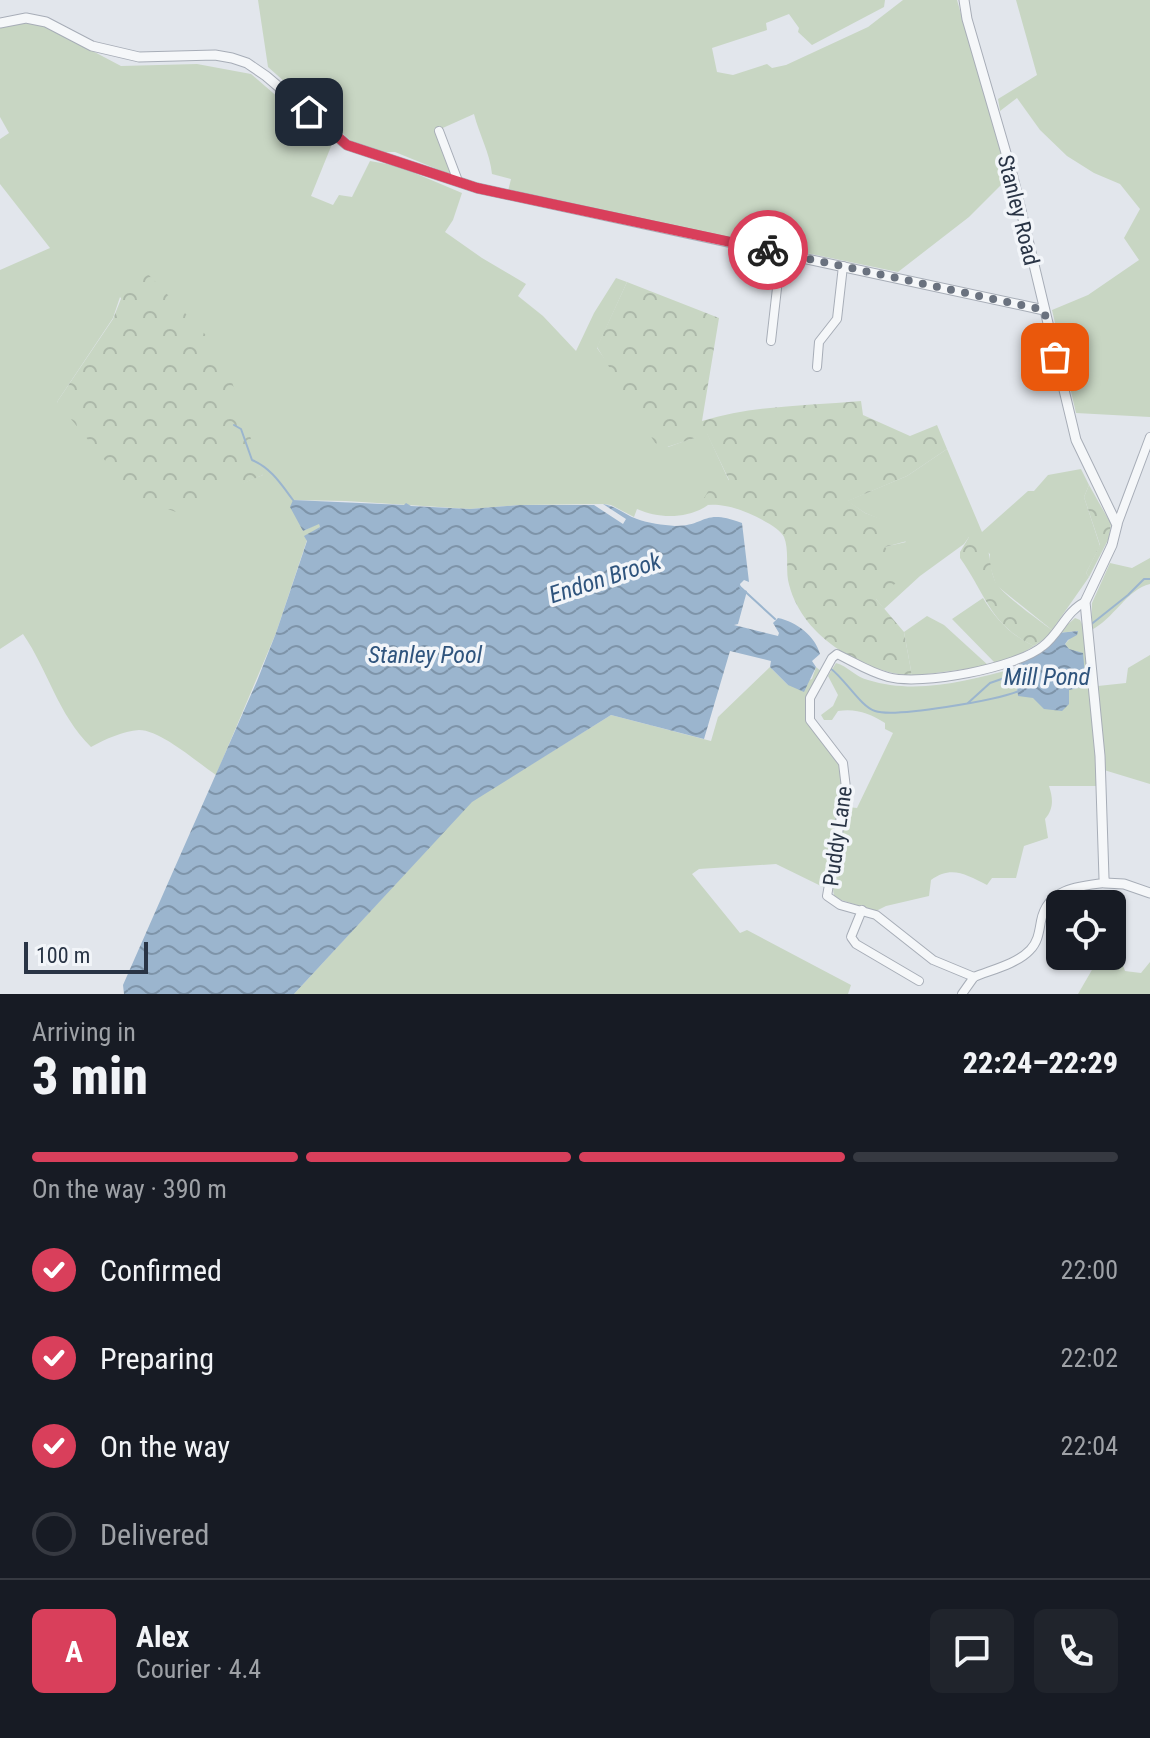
<!DOCTYPE html>
<html lang="en">
<head>
<meta charset="utf-8">
<style>
  body { margin:0; font-family:"Roboto Condensed",sans-serif; background:#20242c; color:#f1f3f6; height:100vh; display:flex; flex-direction:column; font-size:30px; white-space:nowrap }
  * { box-sizing:border-box; margin:0 }
  p { font-size:26px; color:#9ea1a6 }
  .icon { flex:none; width:44px; height:44px; fill:none; stroke:currentColor; stroke-width:2; stroke-linecap:round; stroke-linejoin:round }
  .map { position:relative; height:994px; overflow:hidden }
  .sheet { display:flex; flex-direction:column; background:#171b24; flex:1 }
  .sheet>* { flex:none }
  .controls { position:absolute; left:1046px; top:890px; display:grid; gap:16px }
  .controls a { display:grid; place-items:center; width:80px; height:80px; border-radius:12px; background:#171b24; box-shadow:0 2px 6px #0004; font-size:40px }
  .scale { position:absolute; left:24px; bottom:20px; width:124px; box-sizing:border-box; padding-left:8px; border:4px solid #293445; border-top:0; font-size:22px; line-height:28px; white-space:nowrap; color:#293445; -webkit-text-stroke:6px #f2f5f9; paint-order:stroke }
  .pin { position:absolute; display:grid; place-items:center; width:68px; height:68px; color:#fff; margin:-34px; border-radius:16px; box-shadow:0 4px 12px #0006 }
  .courier { position:absolute; display:grid; place-items:center; width:80px; height:80px; margin:-40px; border:6px solid #d93f5b; border-radius:50%; background:#fff; color:#222; box-shadow:0 2px 10px #0007 }
  .overview em { font-style:normal; font-weight:800 }
  .overview div { display:flex; flex-direction:column-reverse }
  .overview { display:flex; align-items:center; justify-content:space-between; height:136px; padding:0 32px }
  h1 { font-size:52px; font-weight:800; line-height:60px }
  .bar { display:grid; grid-template-columns:repeat(4,1fr); gap:12px 8px; align-content:center; height:96px; padding:0 32px }
  .bar i { height:10px; border-radius:6px; background:#363941 }
  .bar .current { background:#d93f5b }
  .bar p { grid-column:span 4 }
  .line { display:flex; align-items:center; gap:20px; padding:0 32px; border-top:2px solid #363941 }
  .line div { flex:1 }
  .round { display:grid; place-items:center; flex:none; width:84px; height:84px; border-radius:12px; background:#20242c }
  ol { padding:0 32px; list-style:none }
  li { display:flex; align-items:center; gap:24px; height:88px }
  li p { margin-inline-start:auto }
  li .icon { padding:8px; border-radius:50%; background:#d93f5b; color:#fff; stroke-width:4 }
  li:last-child { color:#9ea1a6 }
  li i { width:44px; height:44px; border:4px solid #363941; border-radius:50% }
  .map>svg:first-child { display:block }
  .green { fill:#c8d6c3; fill-rule:evenodd }
  .forest { fill:url(#forest-crowns) }
  .water { fill:url(#water-waves) }
  .lines { fill:none; stroke-linecap:round; stroke-linejoin:round }
  .stream { stroke:#9bb5ce; stroke-width:2 }
  .minor-casing { stroke:#a7adb7; stroke-width:10 }
  .tertiary-casing { stroke:#a7adb7; stroke-width:11 }
  .minor { stroke:#f5f7f9; stroke-width:8 }
  .tertiary { stroke:#f5f7f9; stroke-width:9 }
  .done { stroke:#6a727f; stroke-width:8; stroke-dasharray:0 14.4 }
  .route { stroke:#d93f5b; stroke-width:10 }
  .labels { text-anchor:middle; stroke-width:7; stroke-linejoin:round; paint-order:stroke }
  .street-label { font-size:22px; fill:#293445; stroke:#f2f5f9 }
  .water-label { font-size:24px; font-style:italic; fill:#2f547d; stroke:#f2f5f9 }
</style>
</head>
<body>
<div class="map">
<svg width="1150" height="994" viewBox="0 0 1150 994">
  <defs>
    <pattern id="forest-crowns" width="20" height="18" patternUnits="userSpaceOnUse" patternTransform="scale(2)"><rect width="20" height="18" fill="#c8d6c3"/><path d="M2 6a3 3 0 1 1 6 0M12 15a3 3 0 1 1 6 0" fill="none" stroke="#acb8a9"/></pattern>
    <pattern id="water-waves" width="16" height="10" patternUnits="userSpaceOnUse" patternTransform="scale(2)"><rect width="16" height="10" fill="#9bb5ce"/><path d="M0 5q4-4 8 0t8 0" fill="none" stroke="#7e94a9"/></pattern>
  </defs>
  <rect width="100%" height="100%" fill="#e2e6ec"/>
  <g class="green">
    <path d="M258,0H885L884,7L812,45L798,32L799,28L789,14L766,23L767,30L712,48L717,72L733,75L767,64L772,68L786,65L868,27L903,0H957L1008,178L969,217L898,272L508,191L511,179L492,174C490,153 479,134 474,114L436,131L454,176L395,152H379L358,147L268,67Z"/>
    <polygon points="1016,0 1150,0 1150,417 1076,413 1052,310 1088,295 1139,260 1124,238 1140,209 1120,184 1094,173 1067,156 1040,130 1017,98 1000,111 998,99 1037,75"/>
    <path d="M19,22L47,27L121,66L197,64L251,74L332,144L311,196L333,205L339,195L352,197L370,161L398,166L462,193L453,220L445,232L482,258L526,284L518,296L543,316L576,351L594,313L616,278L627,282L597,348L668,447L707,433L729,481L701,505H708C688,519 659,519 637,509L634,517L611,505L603,504L520,505L470,509L346,501L293,500L303,531L319,523L320,527L307,540L276,633L216,775C198,763 161,730 139,730C123,731 106,739 91,747C57,713 49,672 23,634L0,649V270L50,248L0,184V139L9,133L0,117V28ZM120,297L263,475L230,488L57,402L113,318Z"/>
    <polygon points="947,449 982,532 1028,491 1034,491 1048,475 1081,469 1089,485 1084,497 1100,546 1086,573 1089,577 1052,630 996,585 989,563 990,554 969,537 964,544 920,576 884,609 876,599 884,547 906,542 887,522 865,513 847,501 907,476"/>
    <path d="M1150,558V584C1127,589 1113,620 1091,630L1092,603L1110,563L1132,568Z"/>
    <path d="M983,598C997,621 1011,635 1034,646L1012,659L996,664L952,619Z"/>
    <polygon points="927,616 944,625 989,666 912,676 904,632"/>
    <path d="M1075,618L1080,620L1083,626L1098,786H1049C1053,798 1054,809 1045,819L1048,838L1024,846L1016,878H992L987,885C966,875 952,865 931,880L929,896L886,906L876,911L835,898C827,879 844,829 848,807L857,808L893,733L885,729V723C870,713 855,708 838,711L832,720H824L821,715L833,706L838,695L828,676L836,663C848,666 855,677 868,680C916,695 968,681 1015,668L1018,696L1069,690V649L1065,644L1077,631L1058,633Z"/>
    <polygon points="1150,655 1150,784 1104,770 1098,686 1126,683 1128,668"/>
    <polygon points="770,667 788,685 812,679 816,667 822,672 810,693 809,723 841,765 843,793 827,881 823,887 776,864 699,869 692,874 740,933 747,930 851,985 848,994 294,994 472,801 611,715 711,741 718,717"/>
    <polygon points="1112,951 1120,957 1125,971 1141,973 1150,962 1150,994 1078,994 1100,956 1112,956"/>
  </g>
  <g class="forest">
    <polygon points="146,272 222,352 263,475 176,512 135,497 57,402 113,319 130,276"/>
    <path d="M627,282L719,318L702,421C754,405 807,406 861,401L863,415L910,436L937,425L947,449L907,476L848,501L865,513L887,521L907,541L885,547L906,575L876,599L904,632L912,676C860,671 799,635 788,580C786,567 789,549 784,537C779,525 738,507 725,506C717,504 708,505 700,505L710,488L729,480L707,434L667,447L655,443L597,347Z"/>
    <polygon points="1089,485 1111,524 1109,538 1089,577 1086,573 1100,545 1084,497"/>
    <path d="M982,532C991,548 988,564 995,581C1000,593 1040,621 1052,630L1047,637L1034,646C989,624 987,596 960,558V552L969,537Z"/>
  </g>
  <g class="water">
    <path d="M293,500L404,505L406,503L411,506L470,509L520,505H594L623,524L626,519L603,504C616,506 625,515 637,519C648,523 663,525 675,526C707,526 702,508 742,523L749,582L744,580L740,584L741,589L747,591L738,624L734,625L778,636L779,633L773,623L778,618C797,622 815,636 820,654L812,661L816,667L804,692L788,685L770,667L771,661L730,651L704,739L611,715L472,802L294,994H124L123,985L257,681L276,633L307,541L304,536L320,527L319,524L303,531L290,507Z"/>
    <polygon points="1078,631 1077,635 1068,640 1065,644 1069,649 1083,653 1086,686 1069,690 1069,704 1062,711 1044,709 1033,698 1018,696 1015,668 1058,633"/>
  </g>
  <g class="lines">
    <g class="stream">
      <path d="M234,425L241,429L252,460C271,468 281,484 293,500"/>
      <polyline points="738,585 775,619"/>
      <polyline points="1089,626 1128,595 1144,579 1150,579"/>
      <path d="M830,668C845,679 861,707 875,711C895,718 997,700 1019,691"/>
      <polyline points="968,703 990,683 1016,674"/>
    </g>
    <g class="minor-casing">
      <g id="minor">
        <polyline points="439,131 458,181"/>
        <polyline points="771,341 781,253"/>
        <polyline points="817,367 819,342 837,319 843,266"/>
        <polyline points="1117,525 1150,437"/>
        <polyline points="862,910 851,937 856,944 919,981"/>
        <path d="M974,977L933,960L876,915L840,905L827,896L846,788L843,763L810,720V698L832,658L837,654C854,662 869,672 888,677C921,686 1017,668 1043,646C1060,633 1066,611 1085,602"/>
        <path d="M974,977C991,970 1017,964 1030,950C1038,942 1039,932 1041,921C1047,889 1077,886 1105,883"/>
        <polyline points="962,994 974,977"/>
      </g>
    </g>
    <g class="tertiary-casing">
      <g id="tertiary">
        <polyline points="964,0 967,19 1013,177 1076,440 1117,525 1112,545 1085,602 1100,756 1104,878 1105,883 1124,884 1150,893"/>
        <polyline points="0,23 26,18 46,22 92,46 139,57 215,55 232,58 247,63 266,76 347,145 477,188 1044,310"/>
      </g>
    </g>
    <use href="#minor" class="minor"/>
    <use href="#tertiary" class="tertiary"/>
  </g>
  <g class="lines">
    <polyline class="done" points="768,250 1044,310 1055,357"/>
    <polyline class="route" points="309,112 347,145 477,188 768,250"/>
  </g>
  <g class="labels">
    <g class="street-label">
      <text transform="translate(1019 210) rotate(76)" y="8">Stanley Road</text>
      <text transform="translate(837 836) rotate(-82)" y="8">Puddy Lane</text>
    </g>
    <g class="water-label">
      <text transform="translate(605 578) rotate(-18)" y="8">Endon Brook</text>
      <text x="425" y="663">Stanley Pool</text>
      <text x="1047" y="685">Mill Pond</text>
    </g>
  </g>
</svg>
<div class="controls">
<a><svg class="icon" aria-label="locate" viewBox="0 0 24 24"><circle cx="12" cy="12" r="6"/><path d="M12 2v4M12 18v4M2 12h4M18 12h4"/></svg></a>
</div>
<div class="scale">100 m</div>
<div class="pin" style="left:1055px;top:357px;background:#ea580c"><svg class="icon" aria-label="bag" viewBox="0 0 24 24"><path d="M5 8h14l-1 12H6zM9 8a3 3 0 0 1 6 0"/></svg></div>
<div class="pin" style="left:309px;top:112px;background:#1f2937"><svg class="icon" aria-label="home" viewBox="0 0 24 24"><path d="M3 11l9-7 9 7M6 9v11h12V9"/></svg></div>
<div class="courier" style="left:768px;top:250px"><svg class="icon" aria-label="bike" viewBox="0 0 24 24"><circle cx="6" cy="16" r="4"/><circle cx="18" cy="16" r="4"/><path d="M6 16l4-8h5l3 8M10 8l3 8H6M13 5h3"/></svg></div>
</div>
<section class="sheet">
<div class="overview"><div><h1>3 min</h1><p>Arriving in</p></div><em>22:24–22:29</em></div>
<div class="bar"><i class="current"></i><i class="current"></i><i class="current"></i><i></i><p>On the way · 390 m</p></div>
<ol>
<li><svg class="icon" aria-label="check" viewBox="0 0 24 24"><path d="M5 12l5 5 9-10"/></svg>Confirmed<p>22:00</p></li>
<li><svg class="icon" aria-label="check" viewBox="0 0 24 24"><path d="M5 12l5 5 9-10"/></svg>Preparing<p>22:02</p></li>
<li><svg class="icon" aria-label="check" viewBox="0 0 24 24"><path d="M5 12l5 5 9-10"/></svg>On the way<p>22:04</p></li>
<li><i></i>Delivered</li>
</ol>
<div class="line" style="height:144px"><b class="round" style="background:#d93f5b;color:#fff">A</b><div><b>Alex</b><p>Courier · 4.4</p></div><a class="round"><svg class="icon" aria-label="chat" viewBox="0 0 24 24"><path d="M4 5h16v11H9l-5 4z"/></svg></a><a class="round"><svg class="icon" aria-label="phone" viewBox="0 0 24 24"><path d="M5 4h4l2 5-3 2q2 4 5 5l2-3 5 2v4C11 20 4 13 5 4z"/></svg></a></div>
</section>
</body>
</html>
